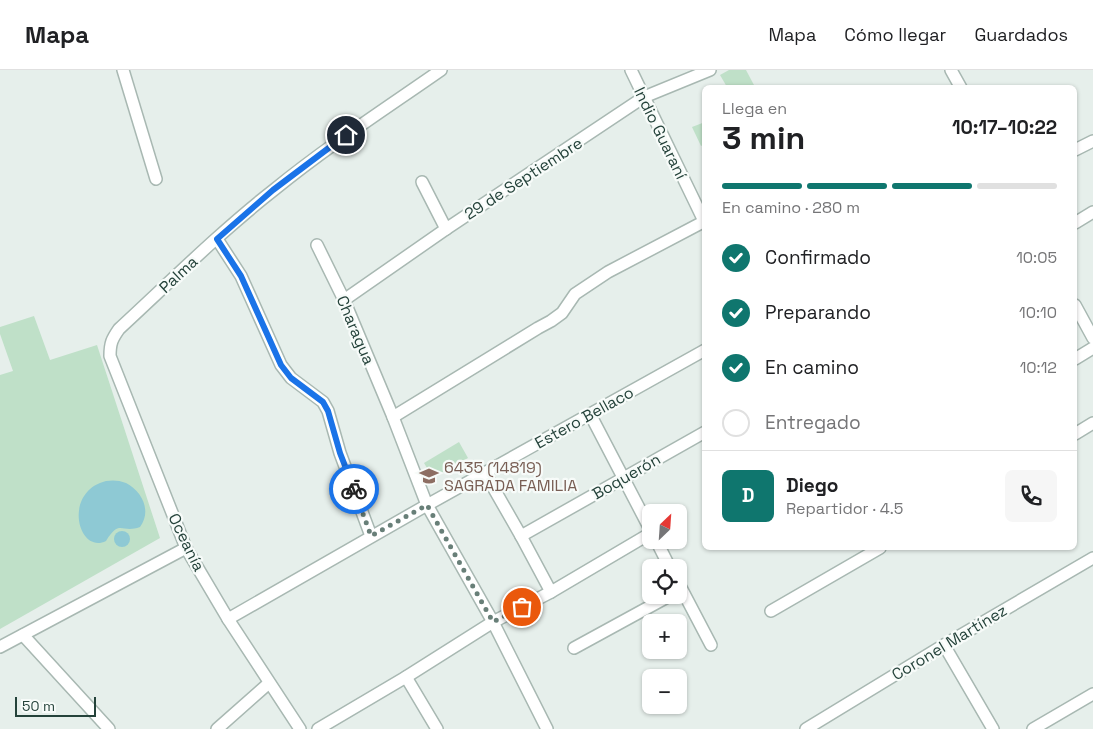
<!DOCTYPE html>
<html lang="es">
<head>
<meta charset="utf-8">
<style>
  body { margin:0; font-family:"Space Grotesk",sans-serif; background:#f6f6f6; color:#202124; height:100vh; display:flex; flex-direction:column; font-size:19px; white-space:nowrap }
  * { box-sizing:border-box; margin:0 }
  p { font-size:16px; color:#757577 }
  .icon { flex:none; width:28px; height:28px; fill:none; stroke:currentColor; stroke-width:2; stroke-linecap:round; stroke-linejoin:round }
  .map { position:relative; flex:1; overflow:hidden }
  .details { position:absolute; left:702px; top:15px; width:375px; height:465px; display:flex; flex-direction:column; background:#fff; border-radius:8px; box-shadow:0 1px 4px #0004 }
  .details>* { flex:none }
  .needle { width:32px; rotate:25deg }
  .buttons { position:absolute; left:642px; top:434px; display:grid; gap:10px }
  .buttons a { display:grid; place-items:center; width:45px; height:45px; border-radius:8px; background:#fff; box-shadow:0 1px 4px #0004; font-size:25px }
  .scale { position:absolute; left:15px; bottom:12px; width:81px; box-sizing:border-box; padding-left:5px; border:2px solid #24423a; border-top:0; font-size:14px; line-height:18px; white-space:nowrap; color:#24423a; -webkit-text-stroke:4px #f7fbf9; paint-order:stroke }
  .pin { position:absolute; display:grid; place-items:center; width:42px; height:42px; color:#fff; margin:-21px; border:2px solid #fff; border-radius:50%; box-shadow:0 1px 5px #0007 }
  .courier { position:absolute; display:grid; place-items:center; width:50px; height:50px; margin:-25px; border:4px solid #1a73e8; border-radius:50%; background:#fff; color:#222; box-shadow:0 1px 6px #0007 }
  .head em { font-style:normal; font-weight:700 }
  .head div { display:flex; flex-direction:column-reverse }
  .head { display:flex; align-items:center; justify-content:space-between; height:85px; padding:0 20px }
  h1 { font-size:32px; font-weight:700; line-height:38px }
  .bar { display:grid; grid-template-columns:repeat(4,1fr); gap:8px 5px; align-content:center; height:60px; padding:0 20px }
  .bar i { height:6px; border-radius:4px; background:#e0e0e0 }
  .bar .selected { background:#0f766e }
  .bar p { grid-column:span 4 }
  .line { display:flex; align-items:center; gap:12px; padding:0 20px; border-top:1px solid #e0e0e0 }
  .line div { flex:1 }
  .round { display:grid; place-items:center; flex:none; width:52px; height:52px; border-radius:8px; background:#f6f6f6 }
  ol { padding:0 20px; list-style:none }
  li { display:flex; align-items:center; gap:15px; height:55px }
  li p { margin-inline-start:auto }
  li .icon { padding:5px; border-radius:50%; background:#0f766e; color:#fff; stroke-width:4 }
  li:last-child { color:#757577 }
  li i { width:28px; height:28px; border:2px solid #e0e0e0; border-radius:50% }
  header { display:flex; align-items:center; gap:30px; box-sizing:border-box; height:70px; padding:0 25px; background:#fff; border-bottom:1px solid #e0e0e0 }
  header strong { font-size:24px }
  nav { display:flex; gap:28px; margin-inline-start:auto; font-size:18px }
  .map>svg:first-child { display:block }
  .green { fill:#bfe0c8 }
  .water { fill:#8ec9d4 }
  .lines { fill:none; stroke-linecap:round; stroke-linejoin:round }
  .minor-casing { stroke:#a8b8b2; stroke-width:14 }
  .minor { stroke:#fff; stroke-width:11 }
  .done { stroke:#687f78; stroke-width:5; stroke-dasharray:0 9 }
  .route { stroke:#1a73e8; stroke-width:6 }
  .labels { text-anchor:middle; stroke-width:4.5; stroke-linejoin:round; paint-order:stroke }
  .street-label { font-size:16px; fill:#24423a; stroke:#f7fbf9 }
  .education-label { font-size:16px; fill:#785e54; stroke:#f7fbf9; text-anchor:start }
</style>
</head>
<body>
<header>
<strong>Mapa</strong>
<nav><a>Mapa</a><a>Cómo llegar</a><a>Guardados</a></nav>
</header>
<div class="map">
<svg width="1093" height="659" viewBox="0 0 1093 659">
  <rect width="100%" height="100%" fill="#e6efeb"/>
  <g class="green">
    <polygon points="729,0 746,0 755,17 727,17 720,5"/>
    <polygon points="705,52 705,74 701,76 692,57"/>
    <polygon points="34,246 50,290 97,275 160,468 0,559 0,305 13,301 0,264 0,257"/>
    <polygon points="459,372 468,388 433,408 424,393"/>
  </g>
  <g class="water">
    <path d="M106,411C112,410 119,410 126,413C142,421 152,441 140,457C121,464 120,448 106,471C78,485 62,422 106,411Z"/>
    <circle cx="122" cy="469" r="8"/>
  </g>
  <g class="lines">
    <g class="minor-casing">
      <g id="minor">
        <polyline points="123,0 156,109"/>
        <polyline points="631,0 705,153"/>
        <polyline points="951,0 961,18"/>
        <polyline points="1075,80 1093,71"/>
        <polyline points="422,112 446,159"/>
        <polyline points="1075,153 1093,142"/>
        <polyline points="217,169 241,206 281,295 291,308 323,332 328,341 340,383 371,466"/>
        <polyline points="317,175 344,230 393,347 427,435 493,552 547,659"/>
        <polyline points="344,230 446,159 644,27 710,0"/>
        <polyline points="1075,235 1093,268"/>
        <polyline points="1075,289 1093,278"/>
        <polyline points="590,344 651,461"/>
        <polyline points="393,347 538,258 551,251 562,243 575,224 608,202 705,151"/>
        <polyline points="1075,364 1093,353"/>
        <polyline points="485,403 521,466 551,522"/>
        <polyline points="521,466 705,362"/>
        <polyline points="656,470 670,498"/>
        <polyline points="679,514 711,575"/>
        <polyline points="771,541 880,478"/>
        <polyline points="228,549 427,435 705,280"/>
        <polyline points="23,565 109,659"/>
        <polyline points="944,575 993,659"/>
        <polyline points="0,577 186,478"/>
        <polyline points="574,578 671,525"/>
        <polyline points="406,607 437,659"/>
        <polyline points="217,659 269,613"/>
        <path d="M300,659L228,549L186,478L110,286C110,273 112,269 119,259C170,212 220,162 275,119C328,76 385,39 441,0"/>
        <polyline points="318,659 406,607 493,552 551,522 651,463"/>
        <polyline points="806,659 944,575 1093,488"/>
        <polyline points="1033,659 1093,624"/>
      </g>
    </g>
    <use href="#minor" class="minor"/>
  </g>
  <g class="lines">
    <polyline class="done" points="354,419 371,466 427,435 493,552 522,537"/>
    <polyline class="route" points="346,65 273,120 217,169 241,206 281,295 291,308 323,332 328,341 340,383 354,419"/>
  </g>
  <defs>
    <g id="school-bare" transform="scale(1.5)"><path d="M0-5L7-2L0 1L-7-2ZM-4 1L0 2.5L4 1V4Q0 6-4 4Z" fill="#8d6e63" stroke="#f7fbf9" stroke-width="2.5" paint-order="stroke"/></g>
  </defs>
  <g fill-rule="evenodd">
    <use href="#school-bare" x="429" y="406"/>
  </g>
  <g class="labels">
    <g class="street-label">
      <text transform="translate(661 63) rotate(64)" y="6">Indio Guaraní</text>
      <text transform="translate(523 108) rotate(-33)" y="6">29 de Septiembre</text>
      <text transform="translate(178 204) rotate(-43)" y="6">Palma</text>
      <text transform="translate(356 260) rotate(67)" y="6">Charagua</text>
      <text transform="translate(584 347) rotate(-29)" y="6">Estero Bellaco</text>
      <text transform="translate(626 406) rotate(-30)" y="6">Boquerón</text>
      <text transform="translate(187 472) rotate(64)" y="6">Oceanía</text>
      <text transform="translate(949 572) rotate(-31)" y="6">Coronel Martínez</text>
    </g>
    <g class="education-label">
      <text x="444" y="403">6435 (14819)<tspan x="444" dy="18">SAGRADA FAMILIA</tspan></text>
    </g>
  </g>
</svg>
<div class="buttons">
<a><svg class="needle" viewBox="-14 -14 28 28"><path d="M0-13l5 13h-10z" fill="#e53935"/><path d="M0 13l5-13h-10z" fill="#757577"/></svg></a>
<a><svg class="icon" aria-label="locate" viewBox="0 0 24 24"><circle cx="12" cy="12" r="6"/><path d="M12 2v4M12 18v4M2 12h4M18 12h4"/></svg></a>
<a>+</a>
<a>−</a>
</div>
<div class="scale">50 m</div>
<div class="pin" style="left:522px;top:537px;background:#ea580c"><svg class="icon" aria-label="bag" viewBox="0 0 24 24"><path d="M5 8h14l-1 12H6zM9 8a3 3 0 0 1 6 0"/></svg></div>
<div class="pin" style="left:346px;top:65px;background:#1f2937"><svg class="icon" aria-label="home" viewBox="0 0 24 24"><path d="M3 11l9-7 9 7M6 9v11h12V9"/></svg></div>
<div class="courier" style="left:354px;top:419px"><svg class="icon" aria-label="bike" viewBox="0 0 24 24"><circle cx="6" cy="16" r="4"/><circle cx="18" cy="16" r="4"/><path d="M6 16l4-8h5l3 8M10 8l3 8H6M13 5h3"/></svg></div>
<section class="details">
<div class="head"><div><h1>3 min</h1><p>Llega en</p></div><em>10:17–10:22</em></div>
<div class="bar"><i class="selected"></i><i class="selected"></i><i class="selected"></i><i></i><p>En camino · 280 m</p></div>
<ol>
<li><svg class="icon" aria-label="check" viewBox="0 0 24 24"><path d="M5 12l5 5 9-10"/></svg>Confirmado<p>10:05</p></li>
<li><svg class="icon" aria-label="check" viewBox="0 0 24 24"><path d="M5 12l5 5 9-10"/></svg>Preparando<p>10:10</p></li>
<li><svg class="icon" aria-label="check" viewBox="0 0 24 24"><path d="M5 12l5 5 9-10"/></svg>En camino<p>10:12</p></li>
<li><i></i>Entregado</li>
</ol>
<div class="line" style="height:90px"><b class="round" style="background:#0f766e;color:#fff">D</b><div><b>Diego</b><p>Repartidor · 4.5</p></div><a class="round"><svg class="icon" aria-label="phone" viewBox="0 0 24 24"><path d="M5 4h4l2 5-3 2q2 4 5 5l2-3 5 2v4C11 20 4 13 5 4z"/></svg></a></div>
</section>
</div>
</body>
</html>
